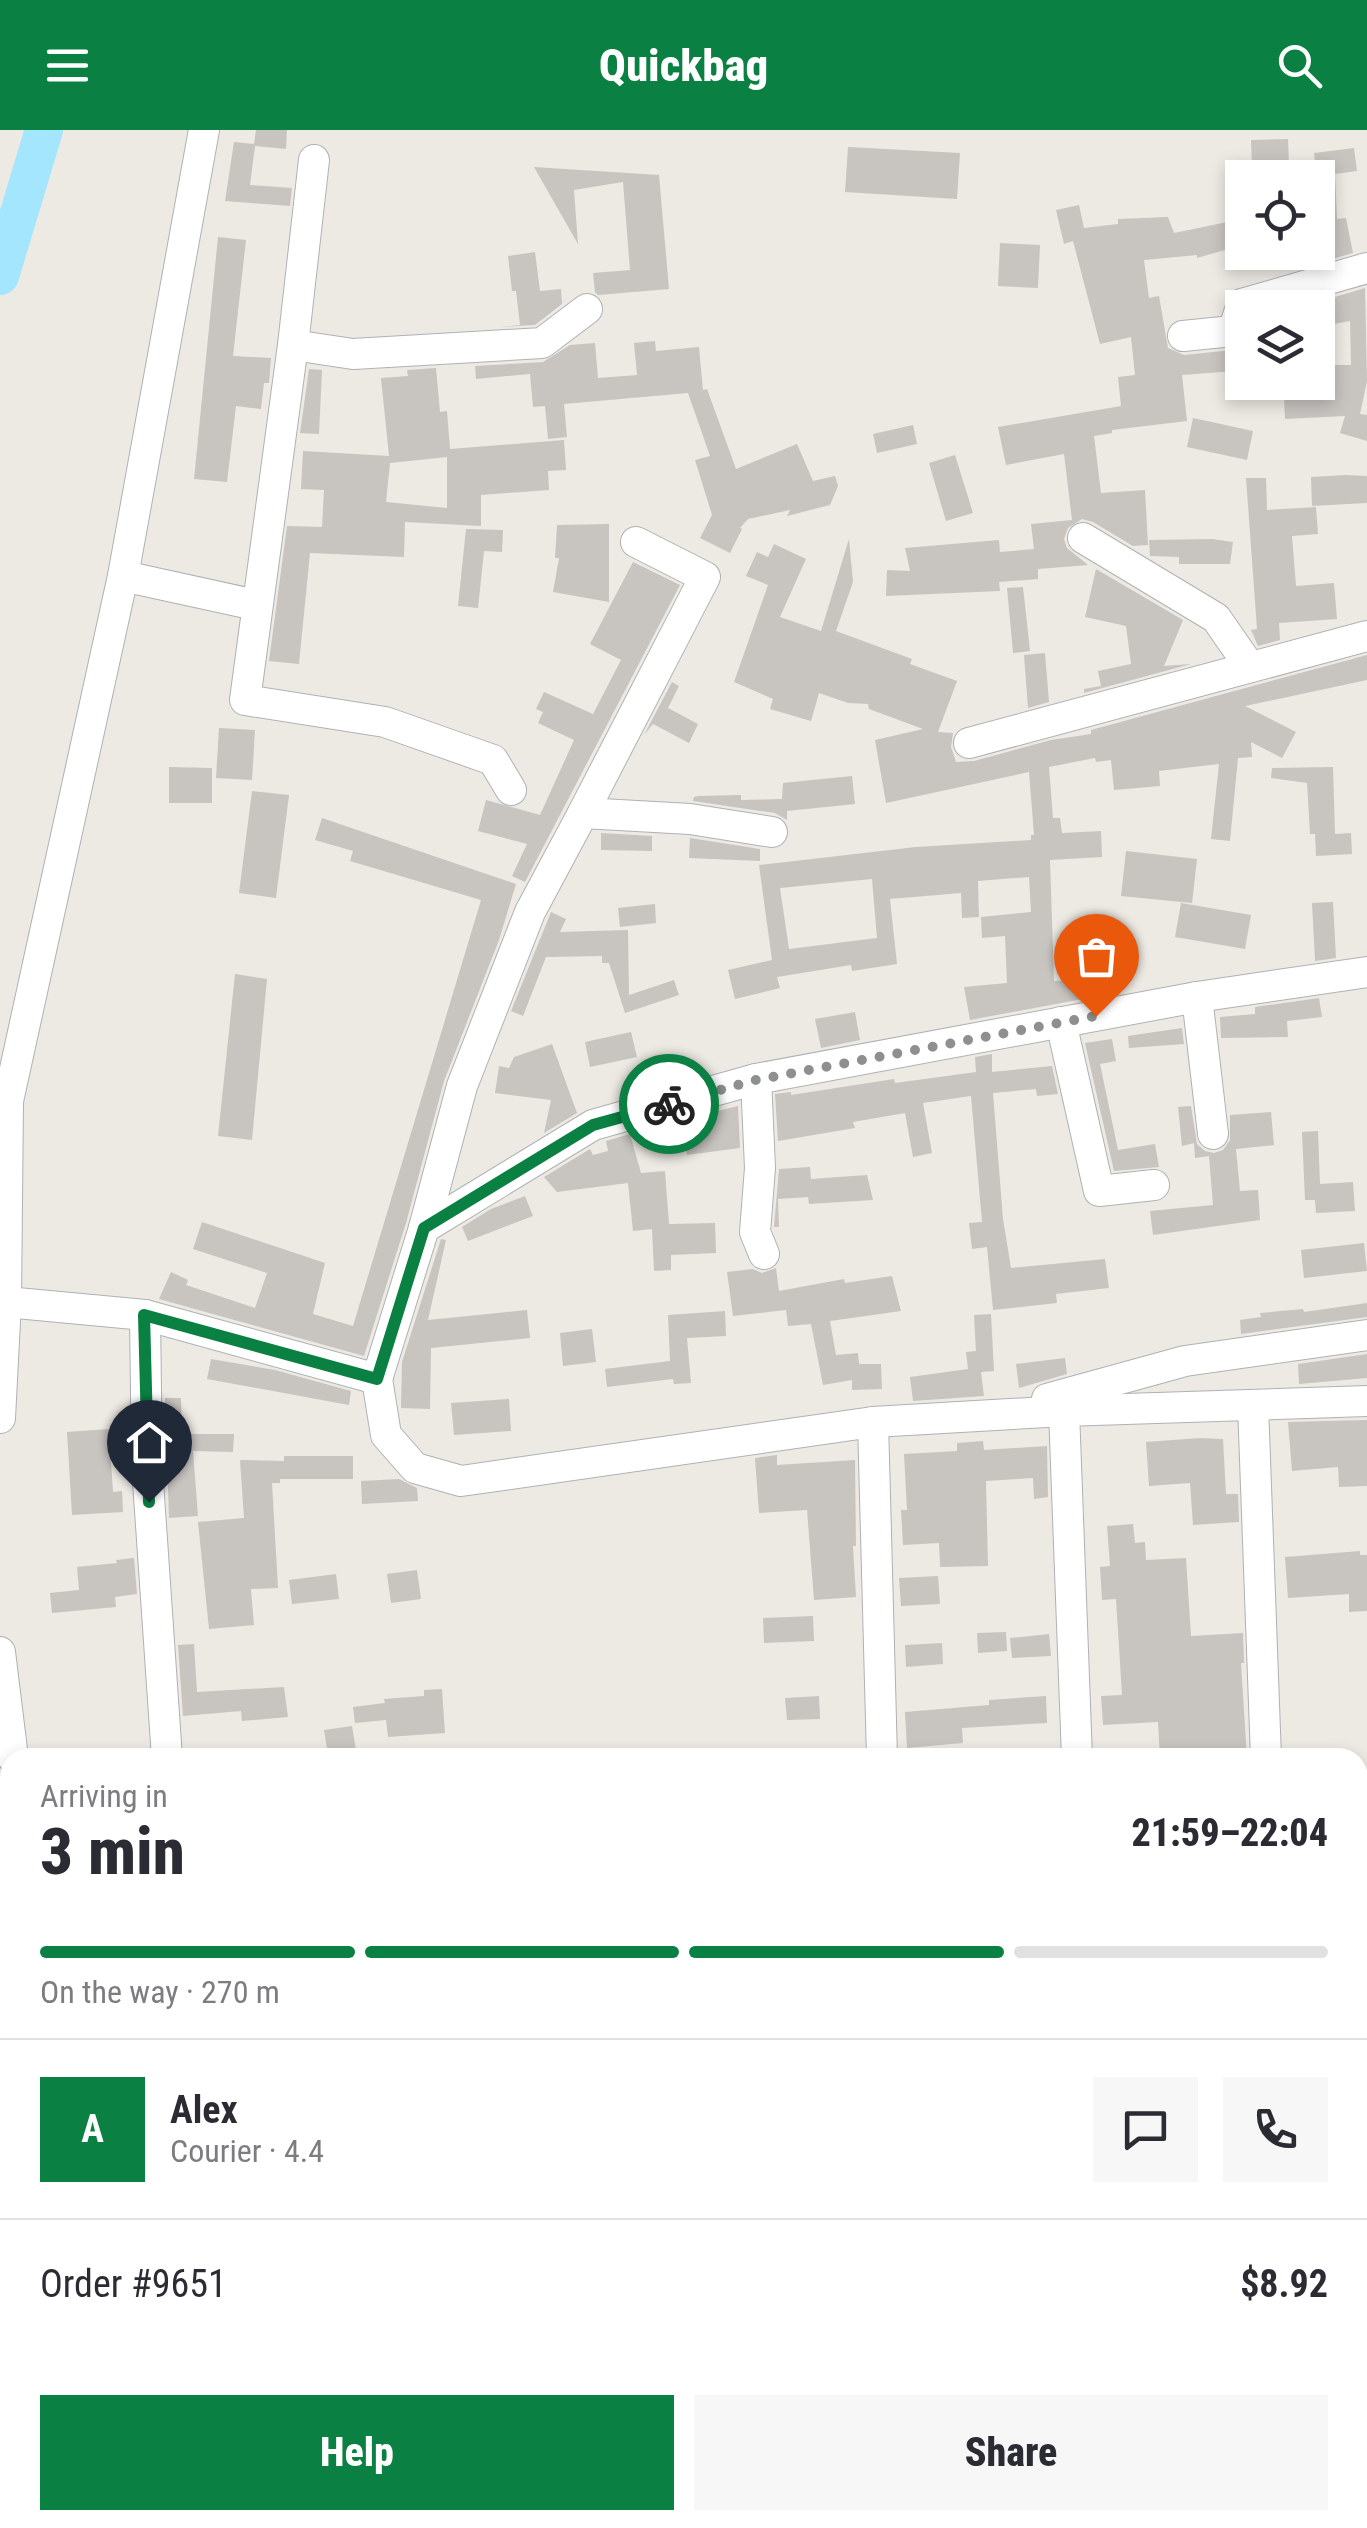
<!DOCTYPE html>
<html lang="en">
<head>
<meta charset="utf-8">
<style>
  body { margin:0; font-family:"Roboto Condensed",sans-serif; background:#f7f7f7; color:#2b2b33; height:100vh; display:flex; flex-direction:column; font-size:38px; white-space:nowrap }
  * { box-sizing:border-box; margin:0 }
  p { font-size:32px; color:#7c7c81 }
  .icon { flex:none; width:55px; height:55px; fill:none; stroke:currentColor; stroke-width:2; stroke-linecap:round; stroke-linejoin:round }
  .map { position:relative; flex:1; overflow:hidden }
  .details { position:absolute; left:0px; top:1618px; width:1368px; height:782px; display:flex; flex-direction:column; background:#fff; border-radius:30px 30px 0 0; box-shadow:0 5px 15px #0003 }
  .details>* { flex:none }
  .controls { position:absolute; left:1225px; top:30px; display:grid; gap:20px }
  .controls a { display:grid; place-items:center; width:110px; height:110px; border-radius:0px; background:#fff; box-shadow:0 5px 15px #0003; font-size:50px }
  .pin { position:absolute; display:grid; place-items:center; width:85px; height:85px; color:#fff; margin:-102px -42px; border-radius:50% 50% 50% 0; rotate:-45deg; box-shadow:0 0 10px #0007 }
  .pin .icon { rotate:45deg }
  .courier { position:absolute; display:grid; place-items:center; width:100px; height:100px; margin:-50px; border:8px solid #0b8043; border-radius:50%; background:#fff; color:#222; box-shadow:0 2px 12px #0007 }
  .overview em { font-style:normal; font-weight:800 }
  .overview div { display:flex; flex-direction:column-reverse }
  .overview { display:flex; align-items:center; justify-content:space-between; height:170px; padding:0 40px }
  h1 { font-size:65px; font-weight:800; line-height:75px }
  .bar { display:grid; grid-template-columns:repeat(4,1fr); gap:15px 10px; align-content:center; height:120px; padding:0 40px }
  .bar i { height:12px; border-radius:8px; background:#e1e1e2 }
  .bar .current { background:#0b8043 }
  .bar p { grid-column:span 4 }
  .line { display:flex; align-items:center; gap:25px; padding:0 40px; border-top:2px solid #e1e1e2 }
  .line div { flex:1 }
  .round { display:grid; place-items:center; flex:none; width:105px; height:105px; border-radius:0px; background:#f7f7f7 }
  .button { display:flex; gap:20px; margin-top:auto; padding:20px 40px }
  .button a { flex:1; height:115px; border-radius:0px; background:#0b8043; color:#fff; font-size:40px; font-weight:800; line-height:115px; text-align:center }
  .button a+a { background:#f7f7f7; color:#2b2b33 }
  header { display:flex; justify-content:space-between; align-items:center; height:130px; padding:0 40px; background:#0b8043; color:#fff; font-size:45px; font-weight:800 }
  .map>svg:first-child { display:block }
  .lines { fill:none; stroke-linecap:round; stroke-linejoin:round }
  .river { stroke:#a3e6fd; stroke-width:38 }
  .building { fill:#c8c4c0; fill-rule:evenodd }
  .minor-casing { stroke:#aeb2b5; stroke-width:32 }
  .minor { stroke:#fff; stroke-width:30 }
  .done { stroke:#8e9090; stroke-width:10; stroke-dasharray:0 18 }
  .route { stroke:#0b8043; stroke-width:12 }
</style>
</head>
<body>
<header><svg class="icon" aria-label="menu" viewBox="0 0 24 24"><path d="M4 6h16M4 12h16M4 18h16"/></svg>Quickbag<svg class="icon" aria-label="search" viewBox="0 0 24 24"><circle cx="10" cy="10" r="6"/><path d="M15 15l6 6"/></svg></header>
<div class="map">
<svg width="1367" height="2398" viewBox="0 0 1367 2398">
  <rect width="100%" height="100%" fill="#ede9e3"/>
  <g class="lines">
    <polyline class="river" points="0,146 44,0"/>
  </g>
  <g class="building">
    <polygon points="256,0 287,0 286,19 255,16 250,55 292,58 290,76 225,71 234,12 254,14"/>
    <polygon points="1288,9 1289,35 1252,36 1251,10"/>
    <polygon points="848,17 960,23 957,69 845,62"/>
    <polygon points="1354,18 1357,41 1335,44 1337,89 1346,88 1353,123 1332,129 1329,117 1323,117 1314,23"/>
    <polygon points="534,37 659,45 669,159 598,165 595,162 593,143 630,140 623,52 574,60 578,114"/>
    <polygon points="1079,75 1084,98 1118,94 1118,89 1168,87 1174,103 1242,89 1242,115 1197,128 1197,125 1144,130 1149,168 1159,166 1168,218 1184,225 1233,220 1235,241 1182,245 1187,291 1112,300 1112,303 1094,306 1101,363 1145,360 1148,415 1133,416 1093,392 1082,389 1068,398 1064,409 1067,418 1088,435 1038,439 1038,449 999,452 1000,461 886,466 887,440 910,441 905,418 999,410 1000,422 1034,419 1031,394 1072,390 1064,324 1006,335 998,297 1121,276 1118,247 1135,245 1131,207 1100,214 1073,111 1064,114 1056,80"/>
    <polygon points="218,107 246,110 233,226 271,228 269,253 264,253 261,279 236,276 227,352 194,349"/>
    <polygon points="1000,113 1040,115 1038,158 998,156"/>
    <polygon points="535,122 540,161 561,159 562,174 535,195 501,197 520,195 516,161 512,161 508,126"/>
    <polygon points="1365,158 1367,251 1360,284 1367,285 1367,311 1340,303 1345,286 1285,289 1284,267 1297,266 1298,252 1318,252 1318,235 1351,235 1350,191 1318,197 1318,172"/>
    <polygon points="655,211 656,221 699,217 703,260 707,259 736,339 797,314 813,351 835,346 838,356 830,375 787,386 790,380 748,389 740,398 742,399 730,423 700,408 712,385 695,330 710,326 688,263 564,274 567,307 548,309 545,276 533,277 530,244 476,249 475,236 543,232 570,215 595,213 598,248 637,245 634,213"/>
    <path d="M436,238L440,282L447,281L450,319L564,310L566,340L548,341L549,360L481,365V396L405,392L404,427L310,423L299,534L269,531L287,396L322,397L324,360L301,359L303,321L389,326L381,248L408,246L407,240ZM447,327V378L386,372L390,333Z"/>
    <polygon points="309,239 322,240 319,304 300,303"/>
    <polygon points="1193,288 1253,301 1247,330 1187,317"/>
    <polygon points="913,295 917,314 877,323 873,304"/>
    <polygon points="955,325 973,383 946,391 929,333"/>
    <polygon points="1346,345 1367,346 1367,373 1312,376 1311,347"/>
    <polygon points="1246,348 1266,348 1267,380 1316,377 1318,404 1292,406 1296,456 1334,453 1337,489 1279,493 1280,510 1258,516 1251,500 1257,499"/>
    <polygon points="609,394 609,472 553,462 559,428 555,428 557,395"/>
    <polygon points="466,399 503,400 502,422 484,421 478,478 458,476"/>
    <path d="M849,409L853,452L836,501L912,529L910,534L957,551L938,602L953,603L951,617L956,632L974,631L1051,610L1091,604V600L1367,525V550L1245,576L1296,602L1282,628L1251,612L1252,627L1238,628L1230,711L1211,709L1219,634L1159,641L1160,656L1114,660L1111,630L1096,632L1095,628L1049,637L1053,688H1060L1062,703L1101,701L1102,727L1050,730L1054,851L1092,849V856L1103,855L1104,865L970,890L964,857L1007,853L1005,806L982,808L981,787L1031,782L1029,747L978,751L979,787L962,788L961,763L890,769L897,834L852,841L851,835L777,847L780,858L735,869L728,840L772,830L759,735L916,717L1031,710V705H1034L1029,642L886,673L875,610L923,599L869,579L868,574L848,573L819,563L811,591L770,579L773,569L734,552L768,455L746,446L757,422L768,427L774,414L806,429L780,487L821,501ZM872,749L877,808L789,819L780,758Z"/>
    <polygon points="1212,409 1233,412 1230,434 1179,434 1179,427 1150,426 1149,410"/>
    <polygon points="633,432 680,455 525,752 512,746 527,714 478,701 486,670 540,685 574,610 538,593 543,582 536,579 544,562 593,584 621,530 590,514"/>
    <polygon points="1096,439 1183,490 1164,536 1191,534 1084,563 1084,559 1101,556 1098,541 1131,534 1126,496 1085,487"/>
    <polygon points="1023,457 1030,521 1013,523 1007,458"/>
    <polygon points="1045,523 1049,572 1028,578 1024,525"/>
    <polygon points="672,552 679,556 668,578 698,594 689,613 653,594 644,605"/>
    <polygon points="219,598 255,600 252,650 216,648"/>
    <polygon points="169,637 212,638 212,673 169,673"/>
    <polygon points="1333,637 1335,704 1351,703 1352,724 1316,726 1315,704 1310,704 1307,653 1271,648 1272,638"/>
    <polygon points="852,646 855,674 787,681 787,690 775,683 693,671 694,667 699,666 741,665 741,670 782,669 783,653"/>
    <polygon points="252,661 289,665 276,768 239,763"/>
    <polygon points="322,688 516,754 499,810 444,951 406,1093 364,1226 159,1169 171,1142 188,1150 186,1155 255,1178 267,1143 193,1119 202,1092 325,1133 313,1184 353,1196 481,770 350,731 353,721 315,710"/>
    <polygon points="601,703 652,706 652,721 601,720"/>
    <polygon points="690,708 760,719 760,731 689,728"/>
    <polygon points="1126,721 1197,729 1192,773 1121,766"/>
    <polygon points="1333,772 1336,828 1315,831 1312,773"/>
    <polygon points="1181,773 1251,785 1245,819 1175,807"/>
    <polygon points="655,774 656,793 620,797 618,778"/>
    <polygon points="551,782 566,789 560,802 628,800 629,865 674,850 679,865 625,883 609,833 602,833 602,826 546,827 523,886 511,881"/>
    <polygon points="235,844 267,849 252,1010 218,1006"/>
    <polygon points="1319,868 1322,887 1287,891 1288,907 1221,908 1220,887 1255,884 1255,877"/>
    <polygon points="855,882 860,910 821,918 815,889"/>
    <polygon points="1182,898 1184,914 1129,918 1128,906"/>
    <polygon points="631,902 637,927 590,937 585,912"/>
    <polygon points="1112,909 1116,931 1100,934 1118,1020 1155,1014 1159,1037 1114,1041 1085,913"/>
    <polygon points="552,914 577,983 544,1003 551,970 495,963 499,936 509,938 514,927"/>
    <polygon points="992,924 992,942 1052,936 1058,964 1037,966 1036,959 993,963 1003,1089 1011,1138 1105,1129 1109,1158 1056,1164 1057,1173 993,1180 987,1117 972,1119 969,1093 982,1092 971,966 923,973 932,1023 913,1027 905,983 853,992 855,998 778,1011 775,964 791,962 791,965 894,949 895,953 976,942 975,927"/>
    <polygon points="738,976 740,1018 687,1025 681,990"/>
    <polygon points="1191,976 1197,1014 1205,1021 1214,1023 1223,1020 1230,1010 1230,985 1271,982 1274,1015 1236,1019 1240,1061 1258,1060 1260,1090 1153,1105 1150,1081 1213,1075 1209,1026 1195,1028 1194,1013 1182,1016 1178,977"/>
    <polygon points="1318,1001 1320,1054 1353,1052 1355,1081 1316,1083 1315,1070 1305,1070 1302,1002"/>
    <polygon points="630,1004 641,1043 665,1041 669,1094 715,1093 716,1123 671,1125 671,1140 654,1141 652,1099 633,1101 628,1053 557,1062 544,1047 590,1019 593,1025 608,1021 606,1011"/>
    <polygon points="810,1037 811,1049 867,1045 873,1070 809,1074 808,1067 778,1069 779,1097 774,1097 779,1039"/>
    <polygon points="525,1066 533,1086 468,1111 462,1097 491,1079"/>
    <polygon points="441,1109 446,1110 428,1190 527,1180 530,1208 431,1218 430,1279 401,1278 402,1232"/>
    <polygon points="1364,1113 1367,1141 1304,1148 1301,1120"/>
    <polygon points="776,1138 779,1161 844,1149 845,1153 892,1146 901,1181 830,1191 836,1225 858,1223 859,1234 881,1234 882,1259 852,1260 852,1250 823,1255 811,1194 788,1196 786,1180 733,1186 727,1142 753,1139 762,1143"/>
    <polygon points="1367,1173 1367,1187 1241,1204 1240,1190 1261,1187 1260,1183 1303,1179 1304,1182"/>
    <polygon points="725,1181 726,1206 687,1208 691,1253 674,1254 673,1249 607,1257 605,1239 670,1231 668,1185"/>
    <polygon points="991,1184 994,1241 981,1242 984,1266 913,1271 910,1247 968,1239 966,1222 976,1221 974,1185"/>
    <polygon points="592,1199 596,1232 563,1236 560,1203"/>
    <polygon points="1367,1224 1367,1248 1299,1254 1298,1234"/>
    <polygon points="1065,1228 1067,1244 1019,1258 1016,1234"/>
    <polygon points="211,1229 275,1240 351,1261 349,1275 207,1249"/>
    <polygon points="165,1268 181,1268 182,1304 234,1304 233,1322 193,1321 198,1386 169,1388"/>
    <polygon points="509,1269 511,1301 454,1305 451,1273"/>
    <polygon points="1367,1290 1367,1356 1339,1357 1338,1337 1292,1341 1288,1292"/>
    <polygon points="109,1299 113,1362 122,1361 123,1382 72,1385 67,1302"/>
    <polygon points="1200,1308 1223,1309 1226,1364 1238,1364 1239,1392 1193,1395 1190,1353 1149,1356 1146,1312"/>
    <polygon points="983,1311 984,1320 1047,1316 1048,1367 1034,1369 1033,1348 986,1351 988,1436 940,1437 939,1413 903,1415 901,1380 907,1380 904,1324 957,1321 957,1313"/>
    <polygon points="777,1325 777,1335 855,1330 856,1416 853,1416 856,1467 814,1470 807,1380 759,1383 755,1328"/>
    <polygon points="284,1326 353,1326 353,1349 280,1349 280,1353 272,1353 278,1458 251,1459 254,1495 209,1499 198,1392 244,1388 240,1330 284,1331"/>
    <polygon points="399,1349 417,1358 418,1371 362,1374 361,1351"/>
    <polygon points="1133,1394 1135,1413 1145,1412 1146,1430 1186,1428 1191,1506 1243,1503 1244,1533 1241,1533 1247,1628 1160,1628 1158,1592 1103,1595 1101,1566 1122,1565 1116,1469 1102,1470 1100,1437 1110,1436 1107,1396"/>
    <polygon points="1360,1421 1360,1425 1367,1425 1367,1481 1349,1482 1349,1464 1288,1468 1285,1427"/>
    <polygon points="134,1428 137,1464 115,1467 116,1477 52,1483 50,1463 79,1460 77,1437 117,1433 116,1430"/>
    <polygon points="417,1440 421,1469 391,1473 387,1444"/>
    <polygon points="336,1444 339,1469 292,1474 289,1450"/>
    <polygon points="938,1446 940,1474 901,1476 899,1448"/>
    <polygon points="813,1486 814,1511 764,1513 763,1488"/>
    <polygon points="1006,1502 1007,1521 978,1523 977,1503"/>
    <polygon points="1049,1504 1051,1526 1012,1528 1010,1508"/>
    <polygon points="942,1513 943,1534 906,1537 905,1515"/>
    <polygon points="194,1514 197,1562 284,1557 288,1587 242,1591 241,1581 183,1586 178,1515"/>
    <polygon points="442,1559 445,1603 388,1607 386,1590 355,1593 353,1577 385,1573 384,1569 424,1566 424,1560"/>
    <polygon points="819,1566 820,1589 787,1590 785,1568"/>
    <polygon points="1046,1566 1047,1593 962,1598 963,1613 907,1618 905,1582 989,1575 989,1570"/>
    <polygon points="352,1596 356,1620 328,1625 324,1600"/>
  </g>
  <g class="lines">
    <g class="minor-casing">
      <g id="minor">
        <polyline points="314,30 293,215 245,570 385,592 493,630 511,660"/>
        <polyline points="1183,206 1233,201 1242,174 1367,138"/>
        <polyline points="293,215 353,224 542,213 587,179"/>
        <polyline points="1083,408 1216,488 1250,537"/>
        <polyline points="123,446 256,475"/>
        <polyline points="969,613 1367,506"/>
        <polyline points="583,683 705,447 636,412"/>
        <polyline points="1197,867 1213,1004"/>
        <polyline points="1061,892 1099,1061 1154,1055"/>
        <polyline points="756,949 760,1038 755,1102 764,1124"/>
        <polyline points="424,1098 462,956 530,782 583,683 690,689 772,702"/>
        <polyline points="6,1172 145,1185 377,1249 424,1098 593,995 756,949 1197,867 1367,842"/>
        <polyline points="145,1185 147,1337 167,1628"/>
        <polyline points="377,1249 386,1305 415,1338 461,1351 873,1292 1064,1281 1367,1271"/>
        <polyline points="1047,1269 1185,1231 1367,1205"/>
        <polyline points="1253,1275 1266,1628"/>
        <polyline points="1064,1281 1077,1628"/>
        <polyline points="0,1288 6,1172 8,971 123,446 204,0"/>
        <polyline points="873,1292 882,1628"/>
        <polyline points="0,1522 13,1628"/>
        <polyline points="1358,1981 1367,1981"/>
        <polyline points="126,2390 127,2398"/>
        <polyline points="364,2390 366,2398"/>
        <polyline points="516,2390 517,2398"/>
        <polyline points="907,2390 907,2398"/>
        <polyline points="1106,2390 1106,2398"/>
        <polyline points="1293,2390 1294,2398"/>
      </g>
    </g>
    <use href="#minor" class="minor"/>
  </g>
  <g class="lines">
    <polyline class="done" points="669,974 756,950 1096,886"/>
    <polyline class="route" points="149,1372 144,1185 377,1249 424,1098 593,995 669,974"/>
  </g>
</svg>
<div class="controls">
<a><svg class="icon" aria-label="locate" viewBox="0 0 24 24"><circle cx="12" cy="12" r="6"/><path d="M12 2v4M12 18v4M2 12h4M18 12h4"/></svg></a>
<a><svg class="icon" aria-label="layers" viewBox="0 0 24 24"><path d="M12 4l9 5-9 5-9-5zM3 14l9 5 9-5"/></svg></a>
</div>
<div class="pin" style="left:1096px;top:886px;background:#ea580c"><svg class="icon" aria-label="bag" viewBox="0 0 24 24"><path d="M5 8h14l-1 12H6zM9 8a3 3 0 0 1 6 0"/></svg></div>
<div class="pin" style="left:149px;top:1372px;background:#1f2937"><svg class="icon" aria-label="home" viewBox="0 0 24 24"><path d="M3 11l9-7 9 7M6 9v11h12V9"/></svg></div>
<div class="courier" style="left:669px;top:974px"><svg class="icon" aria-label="bike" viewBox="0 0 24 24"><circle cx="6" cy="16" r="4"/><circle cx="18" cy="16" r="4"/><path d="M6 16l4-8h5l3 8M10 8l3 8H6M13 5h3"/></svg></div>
<section class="details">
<div class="overview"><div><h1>3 min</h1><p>Arriving in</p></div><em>21:59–22:04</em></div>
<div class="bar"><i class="current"></i><i class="current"></i><i class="current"></i><i></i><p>On the way · 270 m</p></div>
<div class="line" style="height:180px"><b class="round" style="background:#0b8043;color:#fff">A</b><div><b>Alex</b><p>Courier · 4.4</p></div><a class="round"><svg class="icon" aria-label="chat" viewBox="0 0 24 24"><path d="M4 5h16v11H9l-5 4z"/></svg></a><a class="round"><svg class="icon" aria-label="phone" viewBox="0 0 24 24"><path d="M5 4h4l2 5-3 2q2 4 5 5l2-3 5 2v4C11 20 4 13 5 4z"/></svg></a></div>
<div class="line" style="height:130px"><div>Order #9651</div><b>$8.92</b></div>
<div class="button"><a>Help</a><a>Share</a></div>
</section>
</div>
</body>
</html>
